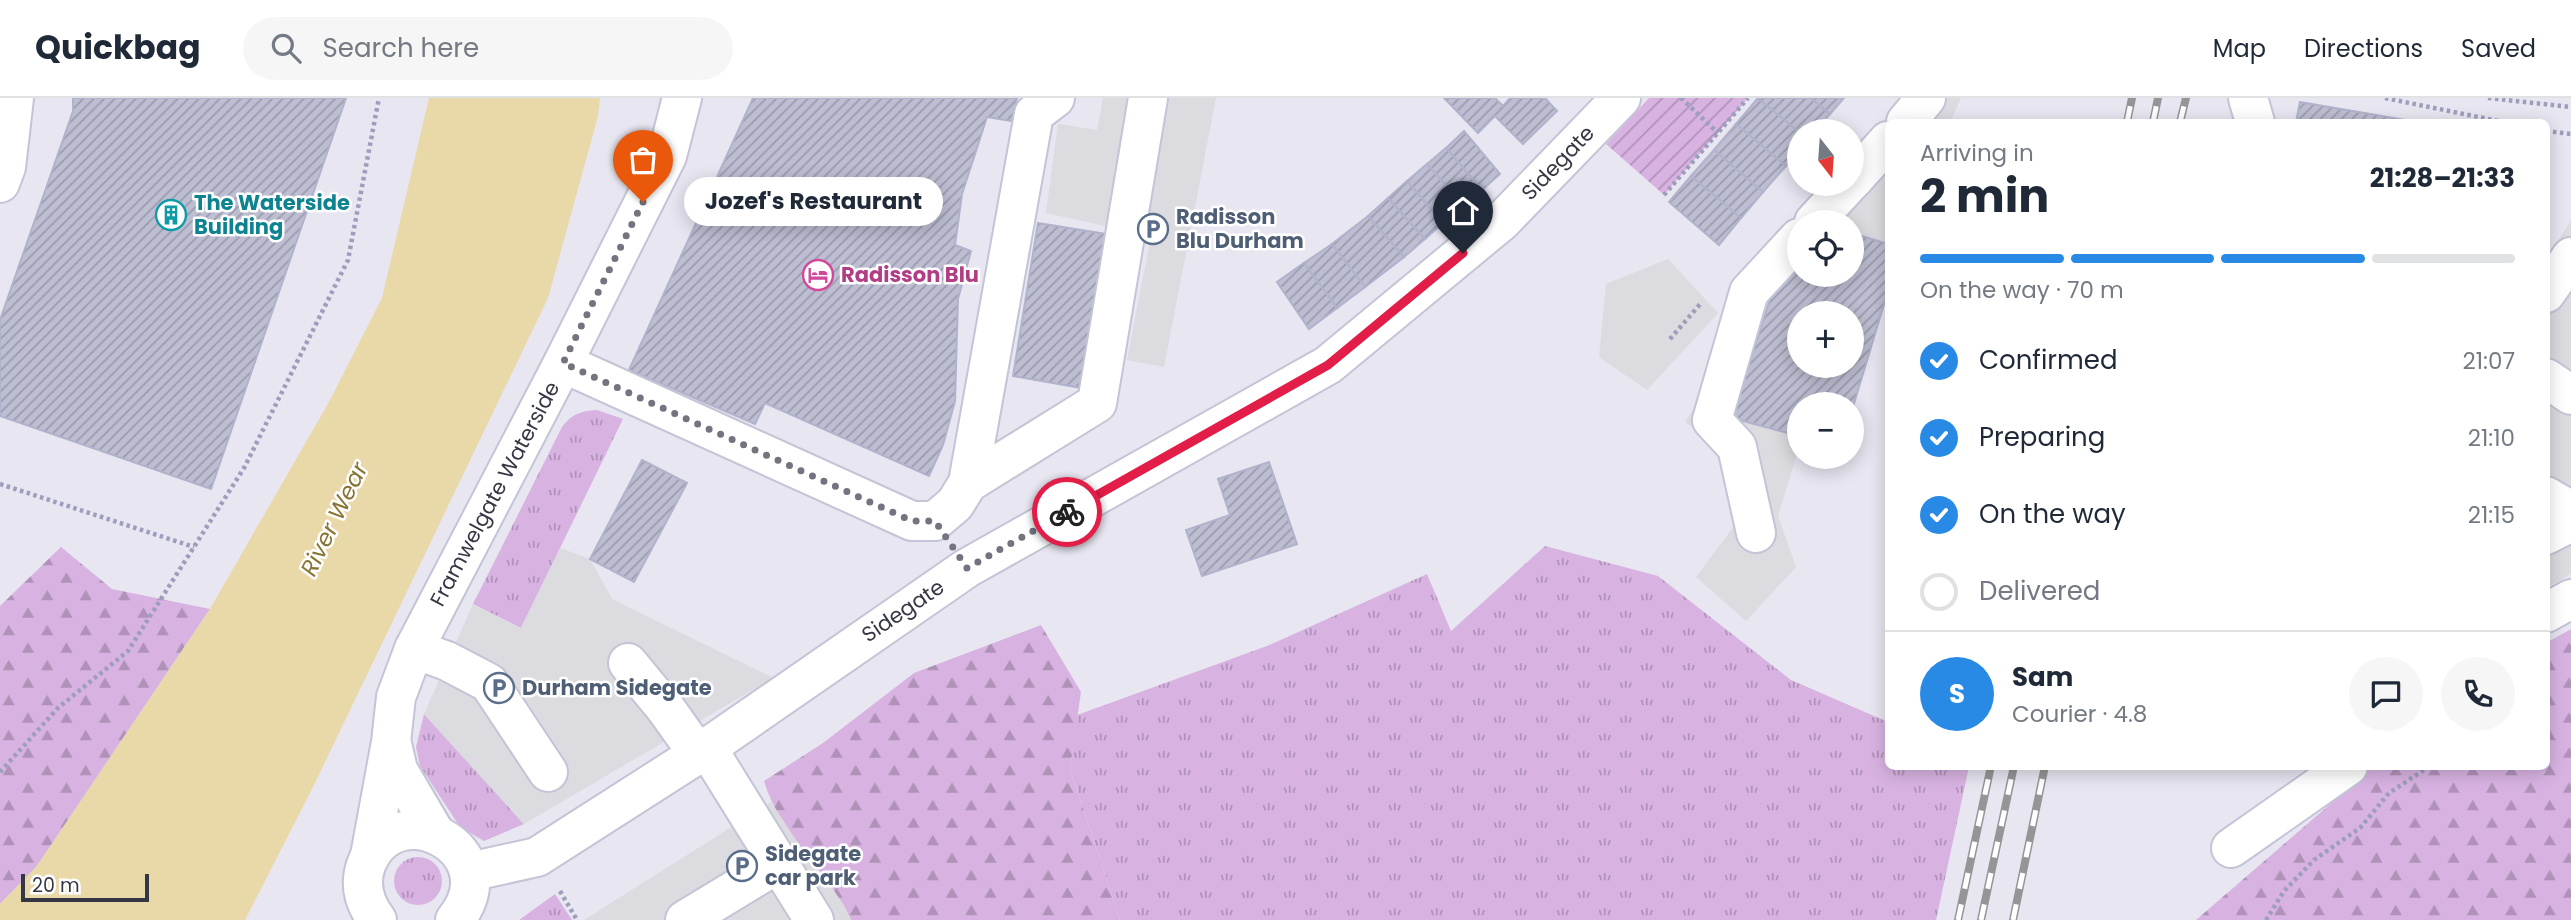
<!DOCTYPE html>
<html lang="en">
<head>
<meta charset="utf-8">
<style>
  body { margin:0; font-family:Poppins,sans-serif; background:#f6f6f7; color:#1f2937; height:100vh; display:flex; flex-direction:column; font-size:26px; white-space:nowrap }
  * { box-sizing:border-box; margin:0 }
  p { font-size:23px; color:#747a83 }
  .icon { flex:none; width:38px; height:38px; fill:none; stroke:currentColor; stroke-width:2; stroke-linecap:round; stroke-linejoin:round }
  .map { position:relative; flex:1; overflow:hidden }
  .panel { position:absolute; left:1885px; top:21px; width:665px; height:651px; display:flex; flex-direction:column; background:#fff; border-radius:10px; box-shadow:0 4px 18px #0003 }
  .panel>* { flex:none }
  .needle { width:46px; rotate:163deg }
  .fabs { position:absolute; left:1787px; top:21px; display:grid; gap:14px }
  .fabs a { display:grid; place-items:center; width:77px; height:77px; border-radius:50%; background:#fff; box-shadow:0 4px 18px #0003; font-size:35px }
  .scale { position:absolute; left:21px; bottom:18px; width:128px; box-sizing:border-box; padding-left:7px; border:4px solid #363744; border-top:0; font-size:19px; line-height:24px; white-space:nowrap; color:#363744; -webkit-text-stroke:5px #fff; paint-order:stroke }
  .pin { position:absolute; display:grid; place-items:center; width:60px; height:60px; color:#fff; margin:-72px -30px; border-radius:50% 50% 50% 0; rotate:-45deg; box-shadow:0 0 7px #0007 }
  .pin .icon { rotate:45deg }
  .courier { position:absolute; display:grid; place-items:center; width:70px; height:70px; margin:-35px; border:5px solid #e11d48; border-radius:50%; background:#fff; color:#222; box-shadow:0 2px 9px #0007 }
  .bubble { position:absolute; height:49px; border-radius:24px; background:#fff; box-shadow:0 4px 18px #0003; font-size:23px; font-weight:700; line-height:49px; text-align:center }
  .headline em { font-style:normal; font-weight:700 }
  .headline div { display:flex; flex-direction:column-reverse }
  .headline { display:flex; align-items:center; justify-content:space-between; height:119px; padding:0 35px }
  h1 { font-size:46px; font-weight:700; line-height:52px }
  .bar { display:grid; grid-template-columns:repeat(4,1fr); gap:10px 7px; align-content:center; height:84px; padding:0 35px }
  .bar i { height:9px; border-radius:5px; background:#e0e1e3 }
  .bar .current { background:#298ae6 }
  .bar p { grid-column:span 4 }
  .line { display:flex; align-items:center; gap:18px; padding:0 35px; border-top:2px solid #e0e1e3 }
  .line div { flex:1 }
  .round { display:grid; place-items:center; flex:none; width:74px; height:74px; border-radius:37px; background:#f6f6f7 }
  ol { padding:0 35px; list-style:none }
  li { display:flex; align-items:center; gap:21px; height:77px }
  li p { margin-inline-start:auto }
  li .icon { padding:7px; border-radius:50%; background:#298ae6; color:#fff; stroke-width:4 }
  li:last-child { color:#747a83 }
  li i { width:38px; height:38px; border:4px solid #e0e1e3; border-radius:50% }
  header { display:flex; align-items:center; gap:42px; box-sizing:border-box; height:98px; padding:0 35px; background:#fff; border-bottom:2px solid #e0e1e3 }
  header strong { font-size:33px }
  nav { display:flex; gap:38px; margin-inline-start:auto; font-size:24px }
  .search { width:490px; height:63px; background:#f6f6f7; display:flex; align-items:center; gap:18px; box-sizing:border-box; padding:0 24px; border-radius:38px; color:#747a83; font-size:26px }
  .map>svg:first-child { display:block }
  .grass { fill:url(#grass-tufts) }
  .forest { fill:url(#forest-firs) }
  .garden { fill:url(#garden-furrows) }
  .parking { fill:#dbdbe0 }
  .water { fill:#e9d8a8 }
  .building { fill:url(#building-hatch); stroke:#b1b2cc; stroke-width:2; fill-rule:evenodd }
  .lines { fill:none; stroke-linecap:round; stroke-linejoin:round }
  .minor-casing { stroke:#c4c4d7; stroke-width:42 }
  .path { stroke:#9d9dbc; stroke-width:4.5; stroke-dasharray:3.5 3.5; stroke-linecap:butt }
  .minor { stroke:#fff; stroke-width:38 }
  .rail-casing { stroke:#959595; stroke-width:8 }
  .rail { stroke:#fff; stroke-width:5; stroke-dasharray:16; stroke-linecap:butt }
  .done { stroke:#747481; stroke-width:7; stroke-dasharray:0 12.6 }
  .route { stroke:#e11d48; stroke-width:9 }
  .labels { text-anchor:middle; stroke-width:5; stroke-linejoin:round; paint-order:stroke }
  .street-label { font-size:21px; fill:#363744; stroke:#fff }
  .culture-label { font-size:21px; font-weight:bold; fill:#0d838f; stroke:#fff; text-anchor:start }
  .service-label { font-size:21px; font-weight:bold; fill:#4e5e75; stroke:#fff; text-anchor:start }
  .hotel-label { font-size:21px; font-weight:bold; fill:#b23c85; stroke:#fff; text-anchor:start }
  .water-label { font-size:23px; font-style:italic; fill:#877332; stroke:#fff }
</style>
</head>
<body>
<header>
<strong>Quickbag</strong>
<div class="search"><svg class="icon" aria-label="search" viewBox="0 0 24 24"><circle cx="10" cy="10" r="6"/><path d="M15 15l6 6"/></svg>Search here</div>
<nav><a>Map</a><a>Directions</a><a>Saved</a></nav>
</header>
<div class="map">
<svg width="2571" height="822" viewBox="0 0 2571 822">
  <defs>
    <pattern id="grass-tufts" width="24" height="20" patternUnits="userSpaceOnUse" patternTransform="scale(1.75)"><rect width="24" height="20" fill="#d8b3e2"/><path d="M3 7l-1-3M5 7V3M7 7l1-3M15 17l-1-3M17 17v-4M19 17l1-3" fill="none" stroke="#b092b9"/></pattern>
    <pattern id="forest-firs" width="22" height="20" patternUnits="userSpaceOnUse" patternTransform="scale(1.75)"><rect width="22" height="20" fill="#d8b3e2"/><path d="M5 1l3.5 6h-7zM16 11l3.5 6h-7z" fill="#b092b9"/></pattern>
    <pattern id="garden-furrows" width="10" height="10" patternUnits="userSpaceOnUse" patternTransform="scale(1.75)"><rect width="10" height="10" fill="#d8b3e2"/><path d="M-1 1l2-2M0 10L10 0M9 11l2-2" fill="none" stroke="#b092b9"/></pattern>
    <pattern id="building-hatch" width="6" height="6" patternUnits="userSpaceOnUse" patternTransform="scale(1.75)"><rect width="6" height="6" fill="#bdbed2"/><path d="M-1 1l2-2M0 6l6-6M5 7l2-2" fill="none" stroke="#9a9bac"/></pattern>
  </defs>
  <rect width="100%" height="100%" fill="#e7e6f1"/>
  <g class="grass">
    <path d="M597,312L623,321L521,530L473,506L562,329C572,316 580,313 597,312Z"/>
    <polygon points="1545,448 1658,478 1791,582 1888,624 1888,668 1969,669 1936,822 1120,822 1070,671 1077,617 1267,548 1427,476 1451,533"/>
    <polygon points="424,616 524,726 484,743 460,729 420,668 416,649"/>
    <circle cx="418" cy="783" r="24"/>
    <polygon points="555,796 572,822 519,822"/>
  </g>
  <g class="forest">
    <polygon points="61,449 112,491 210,511 37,768 0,806 0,508"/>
    <path d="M1041,527L1081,594L1070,671L1120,822H851C828,772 780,737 764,683L823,645L914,575Z"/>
    <polygon points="2571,531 2571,822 2196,822 2373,669 2546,668 2546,545"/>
  </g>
  <polygon class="garden" points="1649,0 1748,0 1664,97 1606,46"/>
  <g class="parking">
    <polygon points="1103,0 1216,0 1164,269 1127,262 1151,138 1046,115 1058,26 1097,32"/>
    <polygon points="1926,0 1961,0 1950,24 1906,24"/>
    <polygon points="1888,54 1888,146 1852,135 1852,124 1834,124"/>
    <polygon points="2571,123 2571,476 2546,490 2546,161"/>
    <polygon points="1668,161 1718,215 1647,292 1599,259 1606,186"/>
    <polygon points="1698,304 1732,320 1799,338 1799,349 1778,418 1796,469 1746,523 1696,479 1738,423 1718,347 1685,324"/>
    <polygon points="560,450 590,461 612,501 773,580 524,726 424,616 473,506 521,530"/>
    <polygon points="771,704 806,757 844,807 851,822 584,822"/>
  </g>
  <polygon class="water" points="429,0 600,0 598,18 548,200 314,687 245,822 0,822 0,806 37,768 210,511 329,304 382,200"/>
  <g class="building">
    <polygon points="73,0 346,0 211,391 0,318 0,222 73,13"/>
    <polygon points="753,0 1017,0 1012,23 987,19 962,96 955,147 971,153 958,201 955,303 943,347 929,378 765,305 755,326 629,272"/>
    <polygon points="1444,0 1495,0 1503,8 1510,0 1545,0 1557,13 1523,46 1495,18 1478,35"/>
    <polygon points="1758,0 1799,34 1799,52 1786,68 1736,26"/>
    <polygon points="1758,0 1811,0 1830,16 1815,33 1799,34"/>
    <polygon points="1811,0 1844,0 1830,16"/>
    <polygon points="2300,4 2417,24 2296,24"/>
    <polygon points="1736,26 1786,68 1763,94 1714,52"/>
    <polygon points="1464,33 1500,76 1482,92 1446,50"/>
    <polygon points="1446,50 1482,92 1463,107 1427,66"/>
    <polygon points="1714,52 1763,94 1741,120 1691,78"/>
    <polygon points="1427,66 1463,107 1443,125 1407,83"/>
    <polygon points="1691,78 1741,120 1719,147 1669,104"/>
    <polygon points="1407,83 1443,125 1425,141 1388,100"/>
    <polygon points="1388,100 1425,141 1404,159 1368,118"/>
    <polygon points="1368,118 1404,159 1365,189 1332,146"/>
    <polygon points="1038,125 1113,137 1087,291 1013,278"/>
    <path d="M1852,135L1888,146V193L1852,312V306H1799V338L1732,320L1778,176L1799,157V177H1852ZM1799,215H1852V268H1799Z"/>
    <polygon points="1332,146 1365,189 1337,210 1304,165"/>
    <polygon points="1304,165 1337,210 1309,231 1277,184"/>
    <polygon points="642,362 687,385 634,484 590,461"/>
    <polygon points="1269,364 1297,446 1202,478 1186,432 1230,417 1218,381"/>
  </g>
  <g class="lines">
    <g class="minor-casing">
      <g id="minor">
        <polyline points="2248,0 2255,24"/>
        <polyline points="1906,24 1926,0"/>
        <polyline points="1852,83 1888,43"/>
        <polyline points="0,85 6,69 14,0"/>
        <polyline points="1814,124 1849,86"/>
        <polyline points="2546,195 2571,159"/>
        <polyline points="563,265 912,423 935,423 955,406 968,385 1034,16 1055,0"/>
        <polyline points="2546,280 2571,297"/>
        <polyline points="968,385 1097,305 1148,0"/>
        <polyline points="2546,398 2571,413"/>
        <polyline points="1756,435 1737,349 1712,322 1749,194 1799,140"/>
        <polyline points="2546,437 2571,424"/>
        <polyline points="2546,515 2571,501"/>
        <polyline points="414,551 447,563 489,585 548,674"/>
        <polyline points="628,565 666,611 698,656"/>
        <polyline points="392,646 398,672 435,735"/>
        <polyline points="707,650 814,822"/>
        <polyline points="2231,750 2348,668"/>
        <polyline points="370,758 391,644 396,599 414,551 563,265 667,58 682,0"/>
        <polyline points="469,774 537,759 698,656 967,470 1328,267 1502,123 1621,0"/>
        <path d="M377,822C364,805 359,787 366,767C395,691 511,753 455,822"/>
        <polyline points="685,822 779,765"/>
      </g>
    </g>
    <g class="path">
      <polyline points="1681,0 1718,35"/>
      <polyline points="2385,0 2503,24"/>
      <polyline points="2488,0 2571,9"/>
      <polyline points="2546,33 2571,36"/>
      <polyline points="1664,97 1748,0"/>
      <polyline points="1670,241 1702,204"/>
      <polyline points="0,386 194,449"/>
      <polyline points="0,674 58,610 128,553 244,370 348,162 379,0"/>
      <polyline points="560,793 577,822"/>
      <polyline points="2266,822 2284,793 2314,762 2360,730 2389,695 2430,668"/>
    </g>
    <use href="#minor" class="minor"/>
    <g class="rail-casing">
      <g id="rail">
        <polyline points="2127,24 2132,0"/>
        <polyline points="2153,24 2158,0"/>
        <polyline points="2180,24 2186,0"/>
        <polyline points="1958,822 1991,668"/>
        <polyline points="1981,822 2014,668"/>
        <polyline points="2013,822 2045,668"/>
      </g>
    </g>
    <use href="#rail" class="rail"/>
  </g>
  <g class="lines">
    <polyline class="done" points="643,104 563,265 912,423 935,423 967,470 1067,414"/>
    <polyline class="route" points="1067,414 1328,267 1463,155"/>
  </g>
  <defs>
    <g id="building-ring" transform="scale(1.575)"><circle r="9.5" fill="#fff" stroke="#0f9aa8" stroke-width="1.5"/><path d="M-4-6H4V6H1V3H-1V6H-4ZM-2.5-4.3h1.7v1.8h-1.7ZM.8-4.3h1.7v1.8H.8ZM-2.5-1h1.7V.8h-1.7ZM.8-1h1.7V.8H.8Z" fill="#0f9aa8"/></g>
    <g id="parking-ring" transform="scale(1.575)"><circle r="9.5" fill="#fff" stroke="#5c6f8a" stroke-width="1.5"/><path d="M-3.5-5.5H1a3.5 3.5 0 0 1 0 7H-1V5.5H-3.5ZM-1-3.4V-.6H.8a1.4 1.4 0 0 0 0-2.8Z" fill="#5c6f8a"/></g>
    <g id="hotel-ring" transform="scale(1.575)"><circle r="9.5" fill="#fff" stroke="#d1479c" stroke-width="1.5"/><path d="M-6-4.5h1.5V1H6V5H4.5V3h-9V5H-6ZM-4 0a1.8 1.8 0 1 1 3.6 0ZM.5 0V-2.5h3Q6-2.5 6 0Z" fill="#d1479c"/></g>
  </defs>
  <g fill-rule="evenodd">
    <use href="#building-ring" x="171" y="117"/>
    <use href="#parking-ring" x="1153" y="131"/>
    <use href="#hotel-ring" x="818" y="177"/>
    <use href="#parking-ring" x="499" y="590"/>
    <use href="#parking-ring" x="742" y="768"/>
  </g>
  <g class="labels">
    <g class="street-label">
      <text transform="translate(1558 65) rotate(-46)" y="7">Sidegate</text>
      <text transform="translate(495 396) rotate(-62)" y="7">Framwelgate Waterside</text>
      <text transform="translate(903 513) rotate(-34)" y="7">Sidegate</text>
    </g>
    <g class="culture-label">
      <text x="194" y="112">The Waterside<tspan x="194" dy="24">Building</tspan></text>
    </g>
    <g class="service-label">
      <text x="1176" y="126">Radisson<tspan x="1176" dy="24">Blu Durham</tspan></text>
      <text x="522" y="597">Durham Sidegate</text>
      <text x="765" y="763">Sidegate<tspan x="765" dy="24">car park</tspan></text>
    </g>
    <g class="hotel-label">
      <text x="841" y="184">Radisson Blu</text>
    </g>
    <g class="water-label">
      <text transform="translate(334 421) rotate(-64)" y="8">River Wear</text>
    </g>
  </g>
</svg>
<div class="fabs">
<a><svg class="needle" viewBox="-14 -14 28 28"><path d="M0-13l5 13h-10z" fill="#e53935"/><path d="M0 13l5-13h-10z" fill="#747a83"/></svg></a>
<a><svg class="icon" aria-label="locate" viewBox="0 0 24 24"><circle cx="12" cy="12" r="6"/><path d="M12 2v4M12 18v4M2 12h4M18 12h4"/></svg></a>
<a>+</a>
<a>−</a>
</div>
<div class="scale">20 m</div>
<div class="pin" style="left:643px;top:104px;background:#ea580c"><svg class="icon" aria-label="bag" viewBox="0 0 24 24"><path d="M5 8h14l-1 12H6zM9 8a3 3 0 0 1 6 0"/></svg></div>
<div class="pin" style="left:1463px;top:155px;background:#1f2937"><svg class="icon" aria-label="home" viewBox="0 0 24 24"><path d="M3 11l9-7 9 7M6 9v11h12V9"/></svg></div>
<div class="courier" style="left:1067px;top:414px"><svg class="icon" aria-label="bike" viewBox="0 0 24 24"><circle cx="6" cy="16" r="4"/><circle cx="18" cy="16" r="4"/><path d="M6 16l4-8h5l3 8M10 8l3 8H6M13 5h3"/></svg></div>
<div class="bubble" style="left:684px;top:79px;width:259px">Jozef's Restaurant</div>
<section class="panel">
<div class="headline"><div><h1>2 min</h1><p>Arriving in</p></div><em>21:28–21:33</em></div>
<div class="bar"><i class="current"></i><i class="current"></i><i class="current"></i><i></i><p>On the way · 70 m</p></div>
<ol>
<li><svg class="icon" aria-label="check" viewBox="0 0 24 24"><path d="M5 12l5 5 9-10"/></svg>Confirmed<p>21:07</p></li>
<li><svg class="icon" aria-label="check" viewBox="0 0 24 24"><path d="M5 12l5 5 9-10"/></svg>Preparing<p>21:10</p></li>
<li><svg class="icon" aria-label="check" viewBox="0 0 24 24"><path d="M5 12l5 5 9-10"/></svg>On the way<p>21:15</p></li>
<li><i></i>Delivered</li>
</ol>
<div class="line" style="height:126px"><b class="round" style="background:#298ae6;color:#fff">S</b><div><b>Sam</b><p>Courier · 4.8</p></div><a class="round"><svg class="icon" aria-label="chat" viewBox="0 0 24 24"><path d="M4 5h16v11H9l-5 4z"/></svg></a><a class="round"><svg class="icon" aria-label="phone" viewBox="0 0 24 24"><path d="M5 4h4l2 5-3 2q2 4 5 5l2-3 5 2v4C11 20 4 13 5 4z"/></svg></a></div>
</section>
</div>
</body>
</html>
